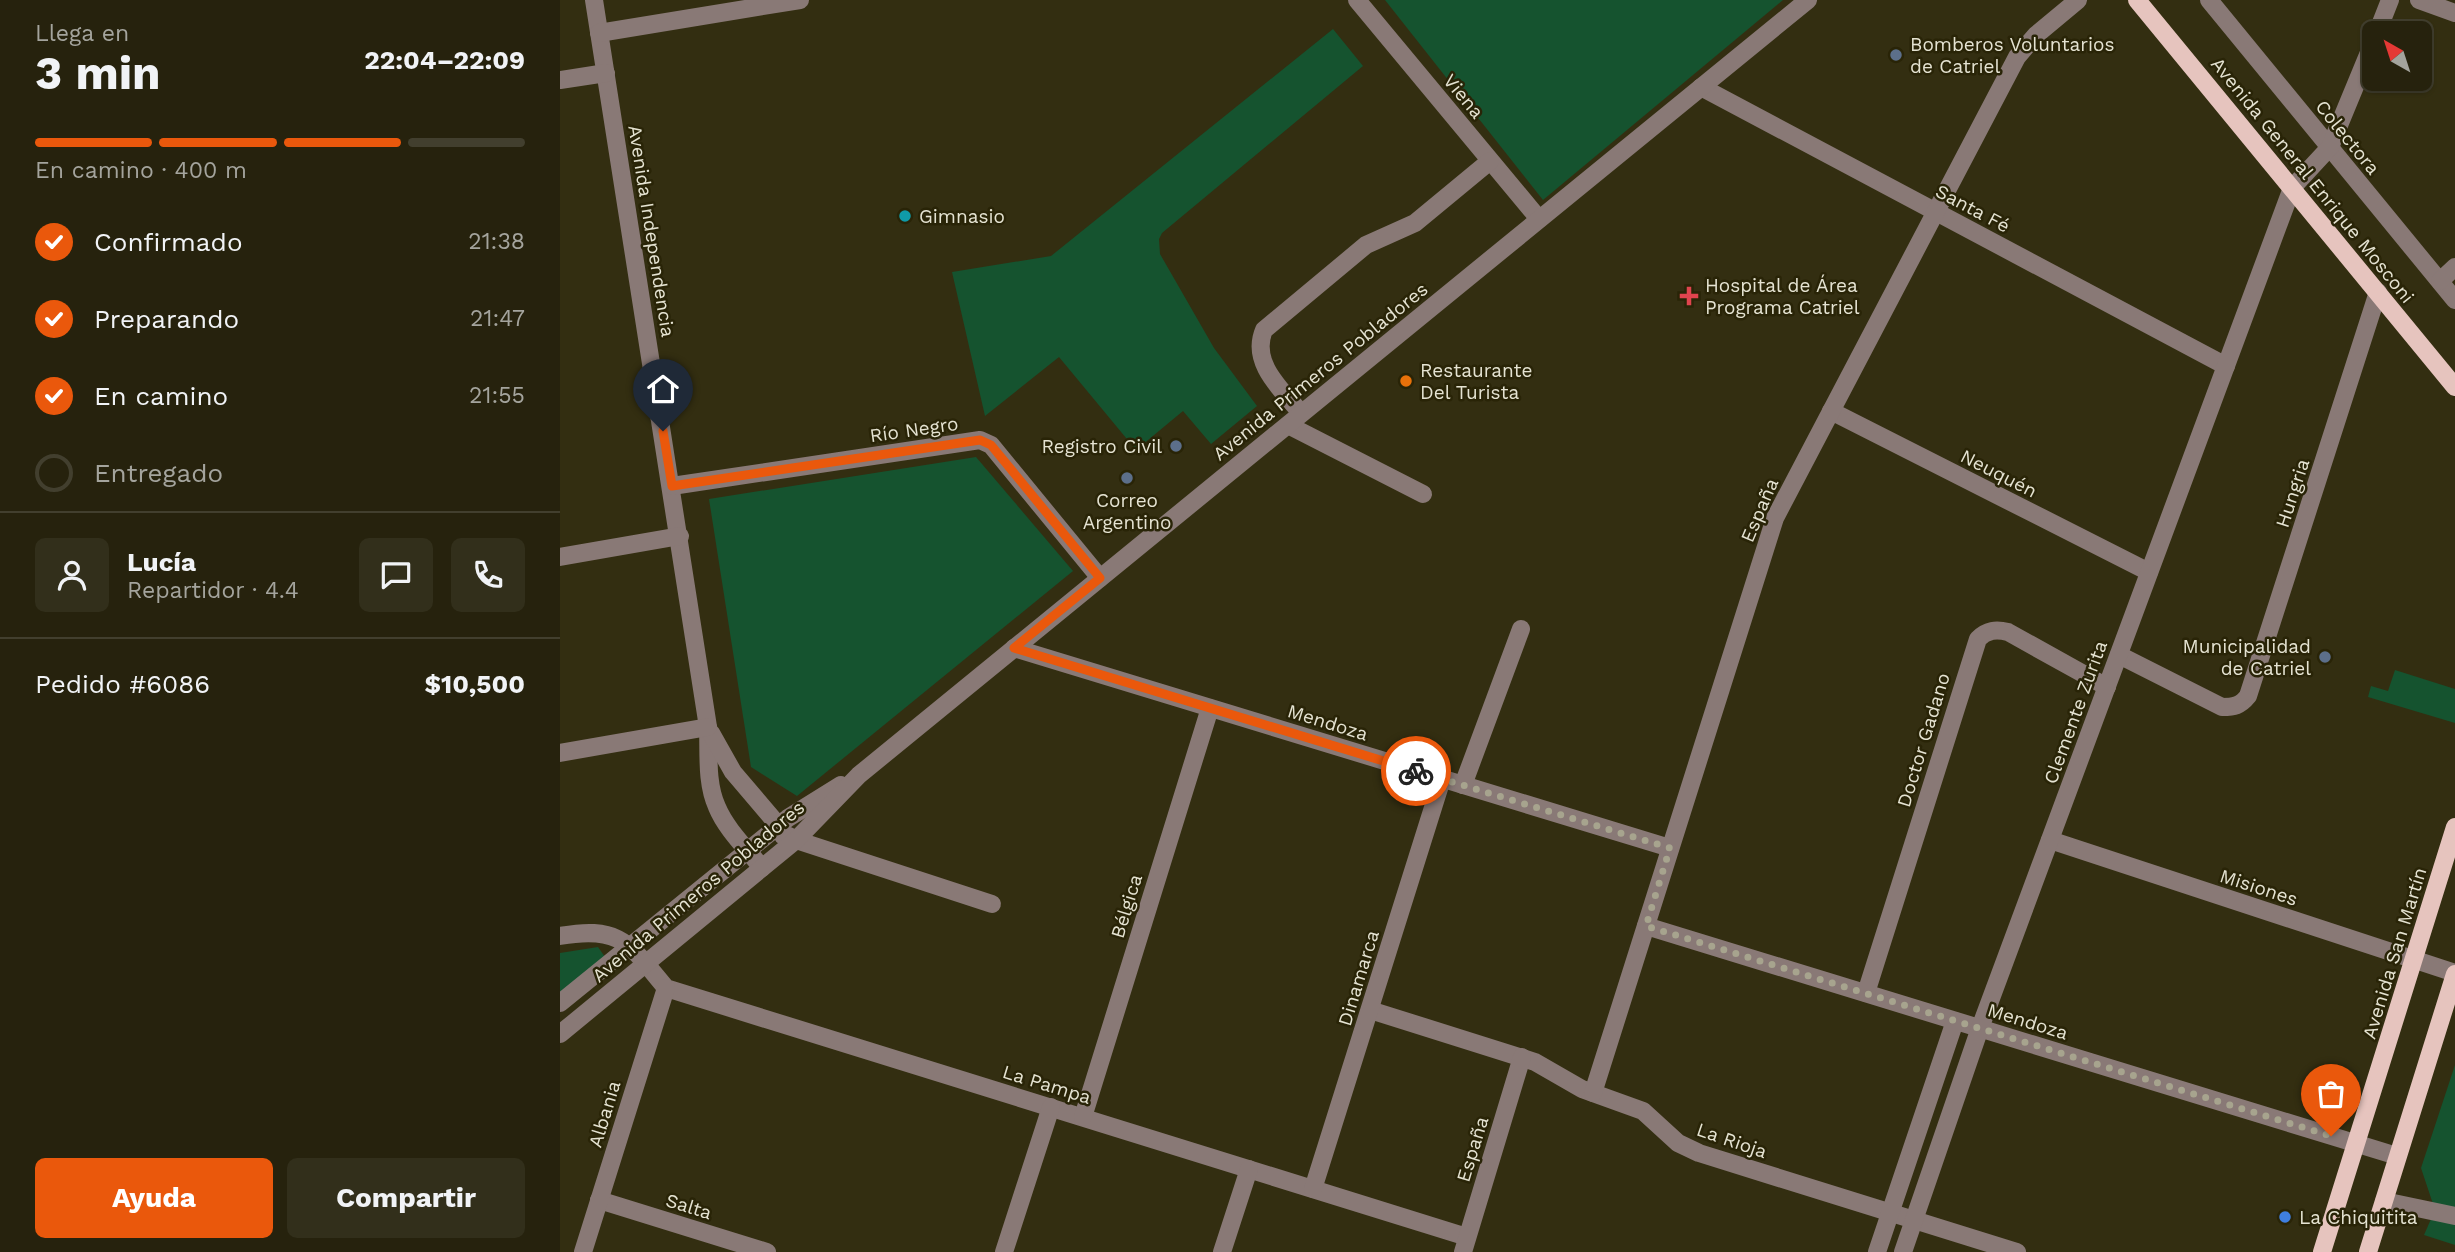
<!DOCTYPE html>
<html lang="es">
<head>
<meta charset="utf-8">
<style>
  body { margin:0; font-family:"Work Sans",sans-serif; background:#322f1b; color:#f1f3f6; height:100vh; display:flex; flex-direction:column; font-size:26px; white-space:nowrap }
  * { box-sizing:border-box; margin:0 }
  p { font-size:23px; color:#a4a49d }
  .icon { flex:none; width:38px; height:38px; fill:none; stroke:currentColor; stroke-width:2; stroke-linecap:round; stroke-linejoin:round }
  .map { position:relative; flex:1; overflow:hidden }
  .sheet { display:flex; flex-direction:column; background:#26220d; width:560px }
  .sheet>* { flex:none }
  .needle { width:46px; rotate:321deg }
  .buttons { position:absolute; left:1802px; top:21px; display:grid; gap:14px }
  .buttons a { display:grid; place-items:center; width:70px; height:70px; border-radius:10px; background:#26220d; box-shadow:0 2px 5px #0004,0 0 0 2px #423f2e; font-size:35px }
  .pin { position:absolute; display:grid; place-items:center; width:60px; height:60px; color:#fff; margin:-72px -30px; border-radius:50% 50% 50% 0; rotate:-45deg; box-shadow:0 0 7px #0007 }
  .pin .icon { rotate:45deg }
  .courier { position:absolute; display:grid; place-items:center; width:70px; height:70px; margin:-35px; border:5px solid #ea580c; border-radius:50%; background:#fff; color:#222; box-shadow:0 2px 9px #0007 }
  .summary em { font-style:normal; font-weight:700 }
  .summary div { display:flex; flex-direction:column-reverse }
  .summary { display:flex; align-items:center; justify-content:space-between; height:119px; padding:0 35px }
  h1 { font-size:46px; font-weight:700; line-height:52px }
  .bar { display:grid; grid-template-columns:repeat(4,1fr); gap:10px 7px; align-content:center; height:84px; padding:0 35px }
  .bar i { height:9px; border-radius:5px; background:#423f2e }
  .bar .active { background:#ea580c }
  .bar p { grid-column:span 4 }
  .line { display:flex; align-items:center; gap:18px; padding:0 35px; border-top:2px solid #423f2e }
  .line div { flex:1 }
  .round { display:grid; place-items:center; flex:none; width:74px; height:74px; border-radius:10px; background:#322f1b }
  ol { padding:0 35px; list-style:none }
  li { display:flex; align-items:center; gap:21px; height:77px }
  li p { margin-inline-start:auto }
  li .icon { padding:7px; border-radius:50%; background:#ea580c; color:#fff; stroke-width:4 }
  li:last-child { color:#a4a49d }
  li i { width:38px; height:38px; border:4px solid #423f2e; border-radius:50% }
  .primary-button { display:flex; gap:14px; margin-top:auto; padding:14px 35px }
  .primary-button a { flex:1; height:80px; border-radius:10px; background:#ea580c; color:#fff; font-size:28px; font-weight:700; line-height:80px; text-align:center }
  .primary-button a+a { background:#322f1b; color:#f1f3f6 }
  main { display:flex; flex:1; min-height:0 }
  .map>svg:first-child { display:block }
  .green { fill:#15532f }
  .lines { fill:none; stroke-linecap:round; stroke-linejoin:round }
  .minor { stroke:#897976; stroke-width:18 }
  .major { stroke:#e6c4be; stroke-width:18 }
  .done { stroke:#a7a48e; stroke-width:7; stroke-dasharray:0 12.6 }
  .route { stroke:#ea580c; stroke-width:9 }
  .service-dot { fill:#5c6f8a; stroke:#292407; stroke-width:2.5 }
  .culture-dot { fill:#0f9aa8; stroke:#292407; stroke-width:2.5 }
  .health-dot { fill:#e0444e; stroke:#292407; stroke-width:2.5 }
  .food-dot { fill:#e8710a; stroke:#292407; stroke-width:2.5 }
  .shop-dot { fill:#3f7fe0; stroke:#292407; stroke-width:2.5 }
  .labels { text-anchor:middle; stroke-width:5; stroke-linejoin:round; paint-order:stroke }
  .poi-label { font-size:19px; fill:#e5e3d2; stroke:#292407; text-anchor:start }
  .street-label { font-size:19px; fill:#e5e3d2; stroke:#292407 }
</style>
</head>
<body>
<main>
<section class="sheet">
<div class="summary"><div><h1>3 min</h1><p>Llega en</p></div><em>22:04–22:09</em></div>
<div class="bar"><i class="active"></i><i class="active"></i><i class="active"></i><i></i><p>En camino · 400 m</p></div>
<ol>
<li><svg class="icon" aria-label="check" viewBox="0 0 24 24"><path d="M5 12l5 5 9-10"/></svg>Confirmado<p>21:38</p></li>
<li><svg class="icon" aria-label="check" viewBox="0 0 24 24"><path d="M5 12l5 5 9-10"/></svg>Preparando<p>21:47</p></li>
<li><svg class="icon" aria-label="check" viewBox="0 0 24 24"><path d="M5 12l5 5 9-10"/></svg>En camino<p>21:55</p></li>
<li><i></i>Entregado</li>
</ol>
<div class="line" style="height:126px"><a class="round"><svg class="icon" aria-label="person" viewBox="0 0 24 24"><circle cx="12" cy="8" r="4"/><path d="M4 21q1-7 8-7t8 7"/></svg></a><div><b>Lucía</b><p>Repartidor · 4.4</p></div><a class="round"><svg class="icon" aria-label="chat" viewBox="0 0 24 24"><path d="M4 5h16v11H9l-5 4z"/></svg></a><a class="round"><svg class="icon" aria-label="phone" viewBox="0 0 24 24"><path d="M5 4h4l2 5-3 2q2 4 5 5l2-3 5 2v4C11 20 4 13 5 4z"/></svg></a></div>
<div class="line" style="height:91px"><div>Pedido #6086</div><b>$10,500</b></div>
<div class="primary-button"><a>Ayuda</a><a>Compartir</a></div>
</section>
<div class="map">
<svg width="1895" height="1252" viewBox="0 0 1895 1252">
  <rect width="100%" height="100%" fill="#332e11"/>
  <g class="green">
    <polygon points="825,0 1223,0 983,200"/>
    <polygon points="773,29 803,66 602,233 599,239 600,254 654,348 697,406 651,444 623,411 576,450 499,357 425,416 392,272 491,256"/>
    <polygon points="416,457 513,571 237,796 191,767 149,499"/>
    <polygon points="1835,670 1895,689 1895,723 1808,697 1811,686 1828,691"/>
    <polygon points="38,947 45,957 0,995 0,953"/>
    <polygon points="1895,1065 1895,1245 1864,1235 1871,1219 1873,1204 1861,1168"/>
  </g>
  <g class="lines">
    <g class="minor">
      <path d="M34,0L148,727C149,753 146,783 157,807C166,829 187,849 202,868"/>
      <polyline points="797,0 979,219"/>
      <polyline points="1649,0 1895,300"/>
      <polyline points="1859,0 1895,13"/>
      <polyline points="39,33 240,0"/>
      <polyline points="1817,33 1830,0"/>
      <polyline points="0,80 46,73"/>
      <polyline points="1141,87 1666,366"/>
      <polyline points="1880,281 1895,267"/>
      <polyline points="1271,411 1589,572"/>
      <path d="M741,413C722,390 690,363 704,330L806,245L855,223L930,161"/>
      <polyline points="728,425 863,494"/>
      <polyline points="112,486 420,440 431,445 540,578"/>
      <polyline points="0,557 120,536"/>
      <polyline points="454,648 1110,848"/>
      <path d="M1559,655L1662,707C1674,707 1680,706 1688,696L1818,292"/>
      <polyline points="151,733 173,772 219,826 223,836"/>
      <polyline points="0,753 148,727"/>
      <polyline points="903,785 961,629"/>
      <polyline points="229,836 236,840 432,904"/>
      <polyline points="1490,840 1895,973"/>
      <polyline points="1086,926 1837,1156"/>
      <path d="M0,936C61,925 69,944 106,988L907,1237"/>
      <path d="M1306,993L1418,639C1427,630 1436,629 1448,632L1547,687"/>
      <polyline points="0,1003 228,818 281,785"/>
      <polyline points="810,1010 975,1062 1022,1089 1083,1111 1118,1143 1139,1153 1457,1252"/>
      <polyline points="0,1034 236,840 299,775 1248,0"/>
      <polyline points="1033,1093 1215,518 1457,57 1476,35 1518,0"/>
      <polyline points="523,1117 650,708"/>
      <polyline points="753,1189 882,779"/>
      <polyline points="39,1200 207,1252"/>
      <polyline points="1824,1201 1895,1216"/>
      <polyline points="23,1252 106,988"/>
      <polyline points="444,1252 491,1107"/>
      <polyline points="662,1252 689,1169"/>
      <polyline points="903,1252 962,1057"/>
      <polyline points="1317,1252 1395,1021"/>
      <polyline points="1343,1252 1420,1028 1732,188 1770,147 1815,38"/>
    </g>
    <g class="major">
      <polyline points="1577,0 1895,387"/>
      <polyline points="1762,1252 1895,827"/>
      <polyline points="1808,1252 1895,974"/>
    </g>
  </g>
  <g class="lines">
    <polyline class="done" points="856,771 1110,848 1086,926 1771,1136"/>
    <polyline class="route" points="103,431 112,486 420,440 431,445 540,578 454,648 856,771"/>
  </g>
  <g class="service-dot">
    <circle cx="1336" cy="55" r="7"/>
    <circle cx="616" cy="446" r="7"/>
    <circle cx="567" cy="478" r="7"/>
    <circle cx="1765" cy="657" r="7"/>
  </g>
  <circle class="culture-dot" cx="345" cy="216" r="7"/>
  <path class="health-dot" d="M1125.5 285.5h7v7h7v7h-7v7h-7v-7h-7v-7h7z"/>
  <circle class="food-dot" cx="846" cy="381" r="7"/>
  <circle class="shop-dot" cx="1725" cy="1217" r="7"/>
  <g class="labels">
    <g class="poi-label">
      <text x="1350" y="51">Bomberos Voluntarios<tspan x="1350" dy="22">de Catriel</tspan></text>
      <text x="359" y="223">Gimnasio</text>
      <text x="1145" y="292">Hospital de Área<tspan x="1145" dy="22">Programa Catriel</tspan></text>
      <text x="860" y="377">Restaurante<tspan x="860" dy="22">Del Turista</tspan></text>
      <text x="602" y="453" text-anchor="end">Registro Civil</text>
      <text x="567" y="507" text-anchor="middle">Correo<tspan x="567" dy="22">Argentino</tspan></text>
      <text x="1751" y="653" text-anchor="end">Municipalidad<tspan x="1751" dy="22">de Catriel</tspan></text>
      <text x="1739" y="1224">La Chiquitita</text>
    </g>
    <g class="street-label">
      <text transform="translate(904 96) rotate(50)" y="7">Viena</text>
      <text transform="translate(1788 137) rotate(51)" y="7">Colectora</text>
      <text transform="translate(1753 180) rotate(51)" y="7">Avenida General Enrique Mosconi</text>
      <text transform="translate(1413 208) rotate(28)" y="7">Santa Fé</text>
      <text transform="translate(92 231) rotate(81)" y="7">Avenida Independencia</text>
      <text transform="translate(760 371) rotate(-39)" y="7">Avenida Primeros Pobladores</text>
      <text transform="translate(354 429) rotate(-8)" y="7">Río Negro</text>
      <text transform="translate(1439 473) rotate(27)" y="7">Neuquén</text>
      <text transform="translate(1732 493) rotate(-72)" y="7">Hungria</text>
      <text transform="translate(1199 510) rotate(-67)" y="7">España</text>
      <text transform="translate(1515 712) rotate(-70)" y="7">Clemente Zurita</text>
      <text transform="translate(768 722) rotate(17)" y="7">Mendoza</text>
      <text transform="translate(1363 740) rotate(-73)" y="7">Doctor Gadano</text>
      <text transform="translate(1699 887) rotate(18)" y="7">Misiones</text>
      <text transform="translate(138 891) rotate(-40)" y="7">Avenida Primeros Pobladores</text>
      <text transform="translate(566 906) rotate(-73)" y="7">Bélgica</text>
      <text transform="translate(1834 953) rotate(-73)" y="7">Avenida San Martín</text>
      <text transform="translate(798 978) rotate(-73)" y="7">Dinamarca</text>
      <text transform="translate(1468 1021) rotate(17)" y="7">Mendoza</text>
      <text transform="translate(487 1084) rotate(17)" y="7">La Pampa</text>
      <text transform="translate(44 1114) rotate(-73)" y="7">Albania</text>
      <text transform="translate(1172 1140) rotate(19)" y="7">La Rioja</text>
      <text transform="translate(912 1149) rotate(-73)" y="7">España</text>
      <text transform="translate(129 1206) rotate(17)" y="7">Salta</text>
    </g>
  </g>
</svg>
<div class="buttons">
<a><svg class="needle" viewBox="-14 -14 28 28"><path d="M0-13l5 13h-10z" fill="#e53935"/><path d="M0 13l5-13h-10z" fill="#a4a49d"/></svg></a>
</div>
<div class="pin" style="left:1771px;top:1136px;background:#ea580c"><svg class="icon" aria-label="bag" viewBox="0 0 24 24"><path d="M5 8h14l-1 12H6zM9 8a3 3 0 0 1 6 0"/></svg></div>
<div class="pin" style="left:103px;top:431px;background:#1f2937"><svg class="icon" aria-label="home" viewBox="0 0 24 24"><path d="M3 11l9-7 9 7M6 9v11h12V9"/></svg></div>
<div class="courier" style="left:856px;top:771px"><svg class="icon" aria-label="bike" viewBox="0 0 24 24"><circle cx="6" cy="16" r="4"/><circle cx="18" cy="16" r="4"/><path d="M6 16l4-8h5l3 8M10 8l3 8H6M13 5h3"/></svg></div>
</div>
</main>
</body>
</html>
